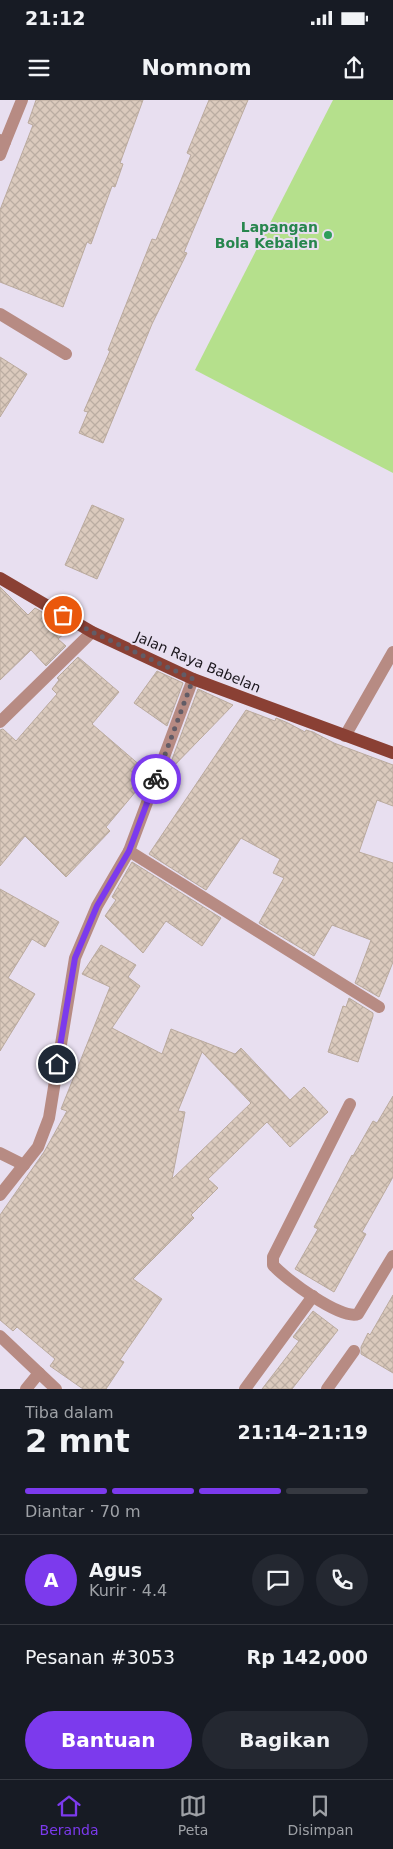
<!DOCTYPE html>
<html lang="id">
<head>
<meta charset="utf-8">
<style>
  body { margin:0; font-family:"DejaVu Sans",sans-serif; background:#242831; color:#f1f3f6; height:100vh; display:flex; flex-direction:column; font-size:19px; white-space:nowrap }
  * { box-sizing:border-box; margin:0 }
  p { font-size:16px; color:#9ea1a6 }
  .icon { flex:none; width:28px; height:28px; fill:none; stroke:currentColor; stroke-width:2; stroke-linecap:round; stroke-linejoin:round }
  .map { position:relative; height:1289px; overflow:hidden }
  .drawer { display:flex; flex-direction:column; background:#171b24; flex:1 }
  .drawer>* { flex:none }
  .pin { position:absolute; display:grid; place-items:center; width:42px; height:42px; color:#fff; margin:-21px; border:2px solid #fff; border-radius:50%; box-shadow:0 1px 5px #0007 }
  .courier { position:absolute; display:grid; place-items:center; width:50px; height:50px; margin:-25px; border:4px solid #7c3aed; border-radius:50%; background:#fff; color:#222; box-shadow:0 1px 6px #0007 }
  .headline em { font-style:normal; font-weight:600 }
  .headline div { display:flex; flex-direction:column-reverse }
  .headline { display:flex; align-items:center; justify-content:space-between; height:85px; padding:0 25px }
  h1 { font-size:32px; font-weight:600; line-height:38px }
  .bar { display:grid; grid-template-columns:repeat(4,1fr); gap:8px 5px; align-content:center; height:60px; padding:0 25px }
  .bar i { height:6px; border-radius:4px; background:#363941 }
  .bar .current { background:#7c3aed }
  .bar p { grid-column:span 4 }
  .line { display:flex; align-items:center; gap:12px; padding:0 25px; border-top:1px solid #363941 }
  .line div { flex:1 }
  .round { display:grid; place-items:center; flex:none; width:52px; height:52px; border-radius:26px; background:#242831 }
  .cta { display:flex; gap:10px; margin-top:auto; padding:10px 25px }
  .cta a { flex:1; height:58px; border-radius:30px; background:#7c3aed; color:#fff; font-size:20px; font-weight:600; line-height:58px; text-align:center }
  .cta a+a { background:#242831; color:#f1f3f6 }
  .status { display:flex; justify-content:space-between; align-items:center; height:35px; padding:0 25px; background:#171b24; direction:ltr }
  .status svg { height:14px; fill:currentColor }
  header { display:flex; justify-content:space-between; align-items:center; height:65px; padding:0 25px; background:#171b24; font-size:22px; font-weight:600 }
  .tabs { display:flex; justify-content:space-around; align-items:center; height:70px; border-top:1px solid #363941; background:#171b24; font-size:14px; color:#9ea1a6 }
  .tabs a { display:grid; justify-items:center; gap:2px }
  .tabs .current { color:#7c3aed }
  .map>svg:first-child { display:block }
  .pitch { fill:#b5e08c }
  .building { fill:url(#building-cross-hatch); stroke:#baaa9e; fill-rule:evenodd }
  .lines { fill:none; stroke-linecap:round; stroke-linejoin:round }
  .minor { stroke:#b78b83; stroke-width:12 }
  .primary { stroke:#8a4034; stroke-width:12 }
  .done { stroke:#625c66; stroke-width:5; stroke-dasharray:0 9 }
  .route { stroke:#7c3aed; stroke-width:6 }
  .leisure-dot { fill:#2e9e5b; stroke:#e8dff0; stroke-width:2 }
  .labels { text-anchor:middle; stroke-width:4; stroke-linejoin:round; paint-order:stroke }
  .leisure-label { font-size:14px; font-weight:bold; fill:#27864d; stroke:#e8dff0; text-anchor:end }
  .street-label { font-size:14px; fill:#1a161c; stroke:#e8dff0 }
</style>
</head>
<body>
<div class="status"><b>21:12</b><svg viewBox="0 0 49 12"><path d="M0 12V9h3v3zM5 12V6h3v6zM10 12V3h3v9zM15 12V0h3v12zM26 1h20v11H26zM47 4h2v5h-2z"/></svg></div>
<header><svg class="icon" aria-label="menu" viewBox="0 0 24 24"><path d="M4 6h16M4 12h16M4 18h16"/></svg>Nomnom<svg class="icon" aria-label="share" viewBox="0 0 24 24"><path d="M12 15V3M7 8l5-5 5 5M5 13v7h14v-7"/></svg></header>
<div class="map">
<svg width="393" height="1289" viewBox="0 0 393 1289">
  <defs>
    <pattern id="building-cross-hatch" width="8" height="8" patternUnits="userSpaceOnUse" patternTransform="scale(1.25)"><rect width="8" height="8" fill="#dbcabd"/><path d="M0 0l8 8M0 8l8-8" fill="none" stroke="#bbada2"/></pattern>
  </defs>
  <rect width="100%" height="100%" fill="#e8dff0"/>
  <polygon class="pitch" points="333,0 393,0 393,373 195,270"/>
  <g class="building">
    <polygon points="36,0 143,0 120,63 123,64 115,87 112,86 91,144 87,142 63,207 0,182 0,110 33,25 28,23"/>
    <polygon points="209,0 248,0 184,152 187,153 152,224 103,343 79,333 88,312 84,311 110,251 108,250 152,139 156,140 181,80 191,55 187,53"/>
    <polygon points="0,257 27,274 0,317"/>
    <polygon points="92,405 124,419 97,479 65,465"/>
    <polygon points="0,487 28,515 35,508 58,521 67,531 58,539 66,546 46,566 31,550 0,580"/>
    <polygon points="78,557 119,592 92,624 149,673 147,678 106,727 110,731 66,777 25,736 0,766 0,630 3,629 16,641 57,594 52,589 59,580 57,578"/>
    <polygon points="157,571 183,583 167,626 134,603"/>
    <polygon points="198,589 233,605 167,673"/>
    <polygon points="246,610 275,621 276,618 288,623 305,632 306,630 313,632 334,643 393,665 393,706 377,700 359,752 393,763 393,862 379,897 355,883 371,840 332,825 314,856 259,823 284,778 273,773 280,759 241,738 206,790 149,754"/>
    <polygon points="132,762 221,818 202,846 166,821 143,853 105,816 116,800 112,797"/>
    <polygon points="0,789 59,822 45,847 32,839 8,878 35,894 0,951"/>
    <path d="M101,845L136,865L128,877L140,886L112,928L162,954L171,929L235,954L241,948L290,1000L304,987L328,1012L290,1047L267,1022L208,1079L218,1088L191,1115L194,1118L133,1179L162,1199L120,1260L124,1262L106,1289H83L50,1266L55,1259L17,1227L13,1231L0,1220V1115L44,1052L67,1011L61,1009L110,887L82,874ZM202,952L251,1003L172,1079L185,1012L178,1011Z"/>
    <polygon points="349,898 373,913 373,916 358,962 328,952 343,906 346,907"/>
    <polygon points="393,996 393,1077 362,1132 366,1134 334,1192 295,1169 318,1129 314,1127 352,1055 353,1056 373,1021 377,1023"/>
    <polygon points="393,1195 393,1273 361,1254 361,1247 368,1233 370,1235"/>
    <polygon points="313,1211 338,1230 292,1289 262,1289 299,1241 293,1237"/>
  </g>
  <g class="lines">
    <g class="minor">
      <polyline points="0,40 5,42 22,0"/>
      <polyline points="0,55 5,42"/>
      <polyline points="0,214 66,254"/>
      <polyline points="0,622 92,532"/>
      <polyline points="345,636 393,552"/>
      <polyline points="129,751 379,907"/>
      <path d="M350,1004L273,1157V1165C284,1178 342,1221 358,1214L393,1156"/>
      <polyline points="0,1053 24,1065"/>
      <polyline points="0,1095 38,1047 49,1018 75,858 97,806 129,751 193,579"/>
      <polyline points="0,1236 56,1289"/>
      <polyline points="26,1289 39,1273"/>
      <polyline points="245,1289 313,1196"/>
      <polyline points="327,1289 354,1251"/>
    </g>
    <polyline class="primary" points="0,478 92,532 193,579 393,653"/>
  </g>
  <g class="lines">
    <polyline class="done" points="63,515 92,532 193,579 156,679"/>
    <polyline class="route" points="57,964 75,858 97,806 129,751 156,679"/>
  </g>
  <circle class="leisure-dot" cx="328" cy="135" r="5"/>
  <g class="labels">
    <g class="leisure-label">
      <text x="318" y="132">Lapangan<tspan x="318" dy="16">Bola Kebalen</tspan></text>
    </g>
    <g class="street-label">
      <text transform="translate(198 562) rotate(23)" y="5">Jalan Raya Babelan</text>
    </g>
  </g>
</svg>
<div class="pin" style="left:63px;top:515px;background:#ea580c"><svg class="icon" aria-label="bag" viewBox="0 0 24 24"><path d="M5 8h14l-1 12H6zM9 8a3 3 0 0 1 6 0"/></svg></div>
<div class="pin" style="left:57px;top:964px;background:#1f2937"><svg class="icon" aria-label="home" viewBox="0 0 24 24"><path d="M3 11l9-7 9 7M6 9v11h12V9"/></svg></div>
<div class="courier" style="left:156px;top:679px"><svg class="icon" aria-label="bike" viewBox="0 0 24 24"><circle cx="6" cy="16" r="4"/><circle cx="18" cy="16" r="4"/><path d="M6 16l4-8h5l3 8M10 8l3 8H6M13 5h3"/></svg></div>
</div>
<section class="drawer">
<div class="headline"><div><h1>2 mnt</h1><p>Tiba dalam</p></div><em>21:14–21:19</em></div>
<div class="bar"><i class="current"></i><i class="current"></i><i class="current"></i><i></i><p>Diantar · 70 m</p></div>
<div class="line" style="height:90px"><b class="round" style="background:#7c3aed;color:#fff">A</b><div><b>Agus</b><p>Kurir · 4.4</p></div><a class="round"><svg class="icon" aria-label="chat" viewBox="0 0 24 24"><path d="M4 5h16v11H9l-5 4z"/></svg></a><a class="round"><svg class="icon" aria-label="phone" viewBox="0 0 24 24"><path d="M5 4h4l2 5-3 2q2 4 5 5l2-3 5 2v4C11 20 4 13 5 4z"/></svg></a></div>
<div class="line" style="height:65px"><div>Pesanan #3053</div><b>Rp 142,000</b></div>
<div class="cta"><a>Bantuan</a><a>Bagikan</a></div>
</section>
<nav class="tabs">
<a class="current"><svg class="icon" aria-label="home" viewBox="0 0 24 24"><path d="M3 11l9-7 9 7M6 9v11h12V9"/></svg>Beranda</a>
<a><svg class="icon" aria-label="map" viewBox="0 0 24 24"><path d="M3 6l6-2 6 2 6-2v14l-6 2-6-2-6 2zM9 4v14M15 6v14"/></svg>Peta</a>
<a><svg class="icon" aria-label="saved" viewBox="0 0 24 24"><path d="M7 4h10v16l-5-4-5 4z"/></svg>Disimpan</a>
</nav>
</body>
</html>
